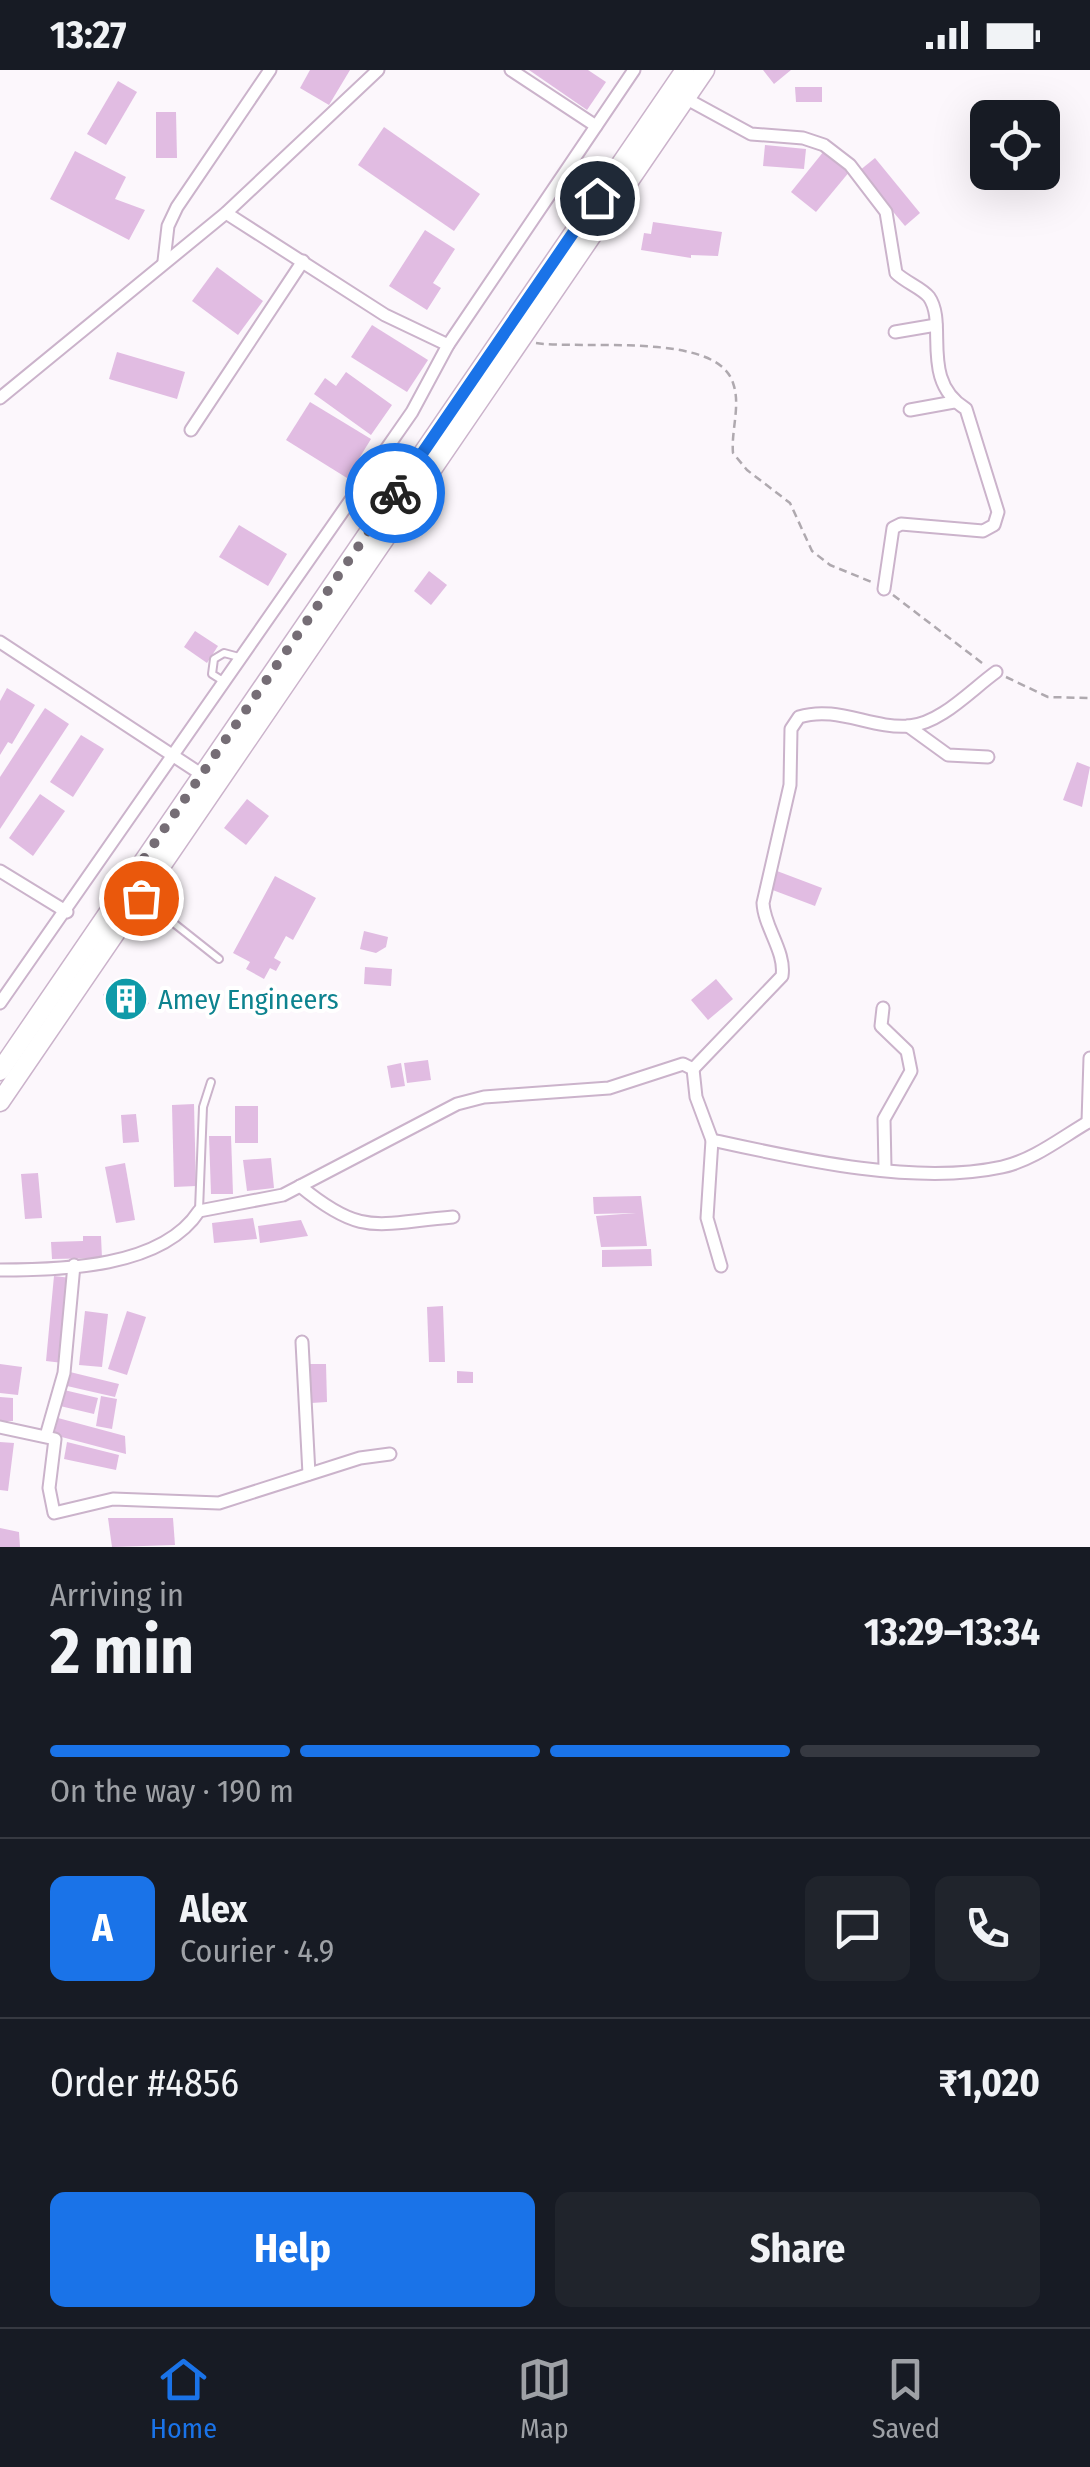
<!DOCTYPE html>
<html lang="en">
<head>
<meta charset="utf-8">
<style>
  body { margin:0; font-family:"Fira Sans Condensed",sans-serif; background:#20242c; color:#f1f3f6; height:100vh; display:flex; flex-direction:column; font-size:38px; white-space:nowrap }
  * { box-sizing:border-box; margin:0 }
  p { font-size:32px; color:#9ea1a6 }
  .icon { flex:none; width:55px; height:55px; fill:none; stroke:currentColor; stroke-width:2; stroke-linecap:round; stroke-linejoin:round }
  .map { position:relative; height:1477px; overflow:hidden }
  .sheet { display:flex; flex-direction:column; background:#171b24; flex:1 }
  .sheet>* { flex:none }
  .buttons { position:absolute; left:970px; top:30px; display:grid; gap:20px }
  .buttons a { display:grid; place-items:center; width:90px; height:90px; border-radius:15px; background:#171b24; box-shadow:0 10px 40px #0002; font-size:50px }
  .pin { position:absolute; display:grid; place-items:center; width:85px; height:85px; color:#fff; margin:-42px; border:5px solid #fff; border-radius:50%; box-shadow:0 2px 10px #0007 }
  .courier { position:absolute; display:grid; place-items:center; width:100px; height:100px; margin:-50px; border:8px solid #1a73e8; border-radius:50%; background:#fff; color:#222; box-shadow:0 2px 12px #0007 }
  .headline em { font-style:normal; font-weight:700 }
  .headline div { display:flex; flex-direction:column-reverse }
  .headline { display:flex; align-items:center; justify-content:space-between; height:170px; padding:0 50px }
  h1 { font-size:65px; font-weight:700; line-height:75px }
  .bar { display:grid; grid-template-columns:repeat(4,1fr); gap:15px 10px; align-content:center; height:120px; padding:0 50px }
  .bar i { height:12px; border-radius:8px; background:#363941 }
  .bar .selected { background:#1a73e8 }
  .bar p { grid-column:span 4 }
  .line { display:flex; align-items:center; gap:25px; padding:0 50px; border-top:2px solid #363941 }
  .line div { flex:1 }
  .round { display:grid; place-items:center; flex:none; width:105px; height:105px; border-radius:15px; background:#20242c }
  .button { display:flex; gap:20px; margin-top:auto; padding:20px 50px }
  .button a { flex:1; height:115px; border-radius:15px; background:#1a73e8; color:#fff; font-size:40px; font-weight:700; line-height:115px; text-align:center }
  .button a+a { background:#20242c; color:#f1f3f6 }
  .status { display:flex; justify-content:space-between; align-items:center; height:70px; padding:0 50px; background:#171b24; direction:ltr }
  .status svg { height:28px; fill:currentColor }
  .tab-bar { display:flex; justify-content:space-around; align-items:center; height:140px; border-top:2px solid #363941; background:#171b24; font-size:28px; color:#9ea1a6 }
  .tab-bar a { display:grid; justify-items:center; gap:5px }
  .tab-bar .selected { color:#1a73e8 }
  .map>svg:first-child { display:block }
  .building { fill:#e1bce2 }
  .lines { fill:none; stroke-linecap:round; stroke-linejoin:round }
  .service-casing { stroke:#cbb3cb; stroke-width:10 }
  .minor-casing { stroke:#cbb3cb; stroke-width:15 }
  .primary-casing { stroke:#cbb3cb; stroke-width:21 }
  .path { stroke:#afa9af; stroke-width:2.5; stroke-dasharray:8 5; stroke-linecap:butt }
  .service { stroke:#fff; stroke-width:6 }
  .minor { stroke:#fff; stroke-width:11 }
  .primary { stroke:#fff; stroke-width:18 }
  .done { stroke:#756d75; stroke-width:10; stroke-dasharray:0 18 }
  .route { stroke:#1a73e8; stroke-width:12 }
  .labels { text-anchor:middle; stroke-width:8; stroke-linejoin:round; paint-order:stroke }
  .culture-label { font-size:28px; fill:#0d838f; stroke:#fff; text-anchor:start }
</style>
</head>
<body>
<div class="status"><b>13:27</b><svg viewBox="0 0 49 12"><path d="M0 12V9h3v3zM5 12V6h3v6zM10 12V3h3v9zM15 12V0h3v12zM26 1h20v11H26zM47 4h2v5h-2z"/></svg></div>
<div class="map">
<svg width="1090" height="1477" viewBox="0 0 1090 1477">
  <rect width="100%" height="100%" fill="#fcf7fc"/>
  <g class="building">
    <polygon points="310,0 350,0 329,35 300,18"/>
    <polygon points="529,0 588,0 606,12 587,40"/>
    <polygon points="763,0 791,0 774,14"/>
    <polygon points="118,11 137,22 106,75 87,64"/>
    <polygon points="795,17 822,17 822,32 796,32"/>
    <polygon points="156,42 176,42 177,88 156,88"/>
    <polygon points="384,57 480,124 454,161 358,95"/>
    <polygon points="765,75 806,79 804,99 763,96"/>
    <polygon points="75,81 126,107 115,129 145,140 129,170 50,129"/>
    <polygon points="824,81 850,101 816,142 791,122"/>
    <polygon points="875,88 920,143 905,156 859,101"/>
    <polygon points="653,152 722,162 718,186 691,185 691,188 641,180 644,163 651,164"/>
    <polygon points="425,160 455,179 433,213 441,218 427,240 389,216"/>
    <polygon points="217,197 263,231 238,265 192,231"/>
    <polygon points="372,255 428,290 407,322 351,287"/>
    <polygon points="117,282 185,302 177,329 109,309"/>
    <polygon points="346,302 392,335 371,365 314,324 325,308 336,316"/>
    <polygon points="310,332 371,369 347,408 286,370"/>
    <polygon points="239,455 287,484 268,516 219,487"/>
    <polygon points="429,501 447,515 431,535 414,521"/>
    <polygon points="195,561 218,576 207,593 184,577"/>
    <polygon points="7,618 35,635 12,674 8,672 0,685 0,631"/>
    <polygon points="45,638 69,654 0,759 0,707"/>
    <polygon points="81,665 104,679 73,727 50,712"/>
    <polygon points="1077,692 1090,697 1082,737 1063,730"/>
    <polygon points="40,724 65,741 33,786 9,768"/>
    <polygon points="247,729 269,746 246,775 224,758"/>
    <polygon points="777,801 822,818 815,836 770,819"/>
    <polygon points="275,806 316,828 293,870 286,866 274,888 281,892 276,901 270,898 264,909 246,899 250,892 233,883"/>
    <polygon points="364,861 388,867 386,877 376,883 360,879"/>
    <polygon points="365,897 392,899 391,916 364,914"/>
    <polygon points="716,909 733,929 708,950 691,930"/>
    <polygon points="113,910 149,933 139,948 103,925"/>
    <polygon points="428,990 431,1010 407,1013 404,993"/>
    <polygon points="401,993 405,1016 391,1018 387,996"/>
    <polygon points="194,1034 196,1116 174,1117 172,1035"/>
    <rect x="235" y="1036" width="23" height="37"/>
    <polygon points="136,1044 139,1072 123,1073 121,1045"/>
    <polygon points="209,1066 231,1066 233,1124 211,1124"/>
    <polygon points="271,1088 274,1118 247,1121 243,1090"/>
    <polygon points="125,1093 135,1150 116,1153 105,1097"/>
    <polygon points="38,1103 42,1148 25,1149 21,1104"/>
    <polygon points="641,1126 647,1176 601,1177 596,1146 636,1143 594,1144 593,1127"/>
    <polygon points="253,1148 257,1169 214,1173 212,1153"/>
    <polygon points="301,1150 308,1166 260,1173 258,1156"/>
    <polygon points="83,1166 101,1166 102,1188 52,1189 51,1172 83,1171"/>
    <polygon points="651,1179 652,1196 602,1197 602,1180"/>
    <polygon points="54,1206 71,1208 63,1293 46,1291"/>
    <polygon points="443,1236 445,1292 429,1292 427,1237"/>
    <polygon points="85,1241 108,1244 102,1297 79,1295"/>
    <polygon points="127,1241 146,1247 127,1305 108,1299"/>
    <polygon points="0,1294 22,1297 18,1325 0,1323"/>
    <polygon points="309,1294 326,1294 327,1332 311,1333"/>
    <polygon points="457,1301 473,1302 473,1313 457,1313"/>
    <polygon points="70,1302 119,1314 115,1327 67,1316"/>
    <polygon points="64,1320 98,1328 94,1344 60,1336"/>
    <polygon points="101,1326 117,1329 112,1359 96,1356"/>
    <polygon points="0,1327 13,1328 13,1351 0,1351"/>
    <polygon points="58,1348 125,1366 126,1384 54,1365"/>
    <polygon points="0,1372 14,1373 8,1421 0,1420"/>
    <polygon points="67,1372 119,1385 116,1400 64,1389"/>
    <polygon points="108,1448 173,1448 175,1475 112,1477"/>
    <polygon points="0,1458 19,1462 20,1477 0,1477"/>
  </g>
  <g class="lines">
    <g class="service-casing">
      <g id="service">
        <polyline points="223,611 212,604 214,589 224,583 239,587"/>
        <polyline points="142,828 219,889"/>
        <polyline points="199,1140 203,1037 211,1012"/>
      </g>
    </g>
    <g class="minor-casing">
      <g id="minor">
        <polyline points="511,0 596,56"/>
        <path d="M685,28L751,64L803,68L824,75L850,95L886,142L896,203C905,212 922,218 929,227C948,254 919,310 966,339L998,442L994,455L983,461L901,454L893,458L884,519"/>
        <polyline points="226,143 385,245 448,275"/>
        <polyline points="164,191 168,156 177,137 270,0"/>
        <polyline points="895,262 936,255"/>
        <polyline points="0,328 226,143 378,0"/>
        <polyline points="910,340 954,332"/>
        <polyline points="191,360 303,191"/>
        <polyline points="0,572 204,706"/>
        <polyline points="908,656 948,685 988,687"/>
        <polyline points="0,801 67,842"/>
        <polyline points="0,933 412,342 448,275 634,0"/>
        <polyline points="883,938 881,956 907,981 911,1001 884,1049 885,1098"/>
        <path d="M693,999L782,906C786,882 764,857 763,833L790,715L791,659L799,647C837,635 871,659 909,656C940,654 971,620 996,602"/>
        <polyline points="1088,1052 1090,988"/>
        <path d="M712,1070C798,1089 915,1116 1002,1097C1034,1090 1062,1067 1090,1051"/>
        <path d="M300,1116C363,1168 377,1153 453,1147"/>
        <path d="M0,1200C61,1200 162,1198 199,1141L283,1125L457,1034L484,1027L609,1018L683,994L693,999L696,1027L712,1070L707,1148L721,1196"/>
        <polyline points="302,1272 309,1404"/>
        <polyline points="0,1357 55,1369 49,1418 54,1443 113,1429 219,1433 360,1388 390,1384"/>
        <polyline points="46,1366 64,1303 74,1195"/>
      </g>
    </g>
    <g class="primary-casing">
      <g id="primary">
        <polyline points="0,1001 685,0"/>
        <polyline points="0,1032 705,0"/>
      </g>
    </g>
    <g class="path">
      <path d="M536,273C582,280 717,261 733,313C741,335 731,360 733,383L747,400L790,433L812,481L830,495L874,513"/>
      <polyline points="893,525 986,596"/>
      <polyline points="1006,607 1048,627 1090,628"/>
    </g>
    <use href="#service" class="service"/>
    <use href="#minor" class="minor"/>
    <use href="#primary" class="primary"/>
  </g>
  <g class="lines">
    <polyline class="done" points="141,828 125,816 395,423"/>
    <polyline class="route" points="395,423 597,128"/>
  </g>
  <defs>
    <g id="building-disc" transform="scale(2.25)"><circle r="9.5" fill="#0f9aa8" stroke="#fff"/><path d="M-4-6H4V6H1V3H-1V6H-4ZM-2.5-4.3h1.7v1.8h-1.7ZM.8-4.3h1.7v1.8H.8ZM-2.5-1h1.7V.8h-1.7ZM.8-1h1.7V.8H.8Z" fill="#fff"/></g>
  </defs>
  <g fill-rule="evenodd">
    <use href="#building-disc" x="126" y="929"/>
  </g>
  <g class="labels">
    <g class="culture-label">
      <text x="158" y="939">Amey Engineers</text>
    </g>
  </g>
</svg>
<div class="buttons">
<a><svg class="icon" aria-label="locate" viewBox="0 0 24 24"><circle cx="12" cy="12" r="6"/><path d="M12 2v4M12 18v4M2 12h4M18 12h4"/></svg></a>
</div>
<div class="pin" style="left:141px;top:828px;background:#ea580c"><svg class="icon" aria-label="bag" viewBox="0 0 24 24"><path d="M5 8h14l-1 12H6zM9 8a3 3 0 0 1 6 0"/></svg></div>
<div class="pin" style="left:597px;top:128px;background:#1f2937"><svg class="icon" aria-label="home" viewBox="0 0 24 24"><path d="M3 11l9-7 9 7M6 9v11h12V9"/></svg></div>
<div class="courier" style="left:395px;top:423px"><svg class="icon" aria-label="bike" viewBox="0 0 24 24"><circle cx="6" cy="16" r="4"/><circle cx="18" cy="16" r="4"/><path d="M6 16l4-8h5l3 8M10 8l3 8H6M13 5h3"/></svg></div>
</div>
<section class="sheet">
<div class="headline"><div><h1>2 min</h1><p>Arriving in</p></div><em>13:29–13:34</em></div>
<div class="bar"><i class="selected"></i><i class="selected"></i><i class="selected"></i><i></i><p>On the way · 190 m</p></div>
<div class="line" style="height:180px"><b class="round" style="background:#1a73e8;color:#fff">A</b><div><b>Alex</b><p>Courier · 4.9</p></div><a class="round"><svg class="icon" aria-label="chat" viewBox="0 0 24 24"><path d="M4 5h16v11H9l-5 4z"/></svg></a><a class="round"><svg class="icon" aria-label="phone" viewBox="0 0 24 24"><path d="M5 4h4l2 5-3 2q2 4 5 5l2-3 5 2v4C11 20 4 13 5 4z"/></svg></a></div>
<div class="line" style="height:130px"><div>Order #4856</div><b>₹1,020</b></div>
<div class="button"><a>Help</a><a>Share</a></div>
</section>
<nav class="tab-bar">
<a class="selected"><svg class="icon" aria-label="home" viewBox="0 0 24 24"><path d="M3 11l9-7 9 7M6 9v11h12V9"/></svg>Home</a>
<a><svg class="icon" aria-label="map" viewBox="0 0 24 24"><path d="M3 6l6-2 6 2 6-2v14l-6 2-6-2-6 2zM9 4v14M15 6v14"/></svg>Map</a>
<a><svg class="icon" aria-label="saved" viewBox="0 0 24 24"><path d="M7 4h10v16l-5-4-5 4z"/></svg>Saved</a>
</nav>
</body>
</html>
